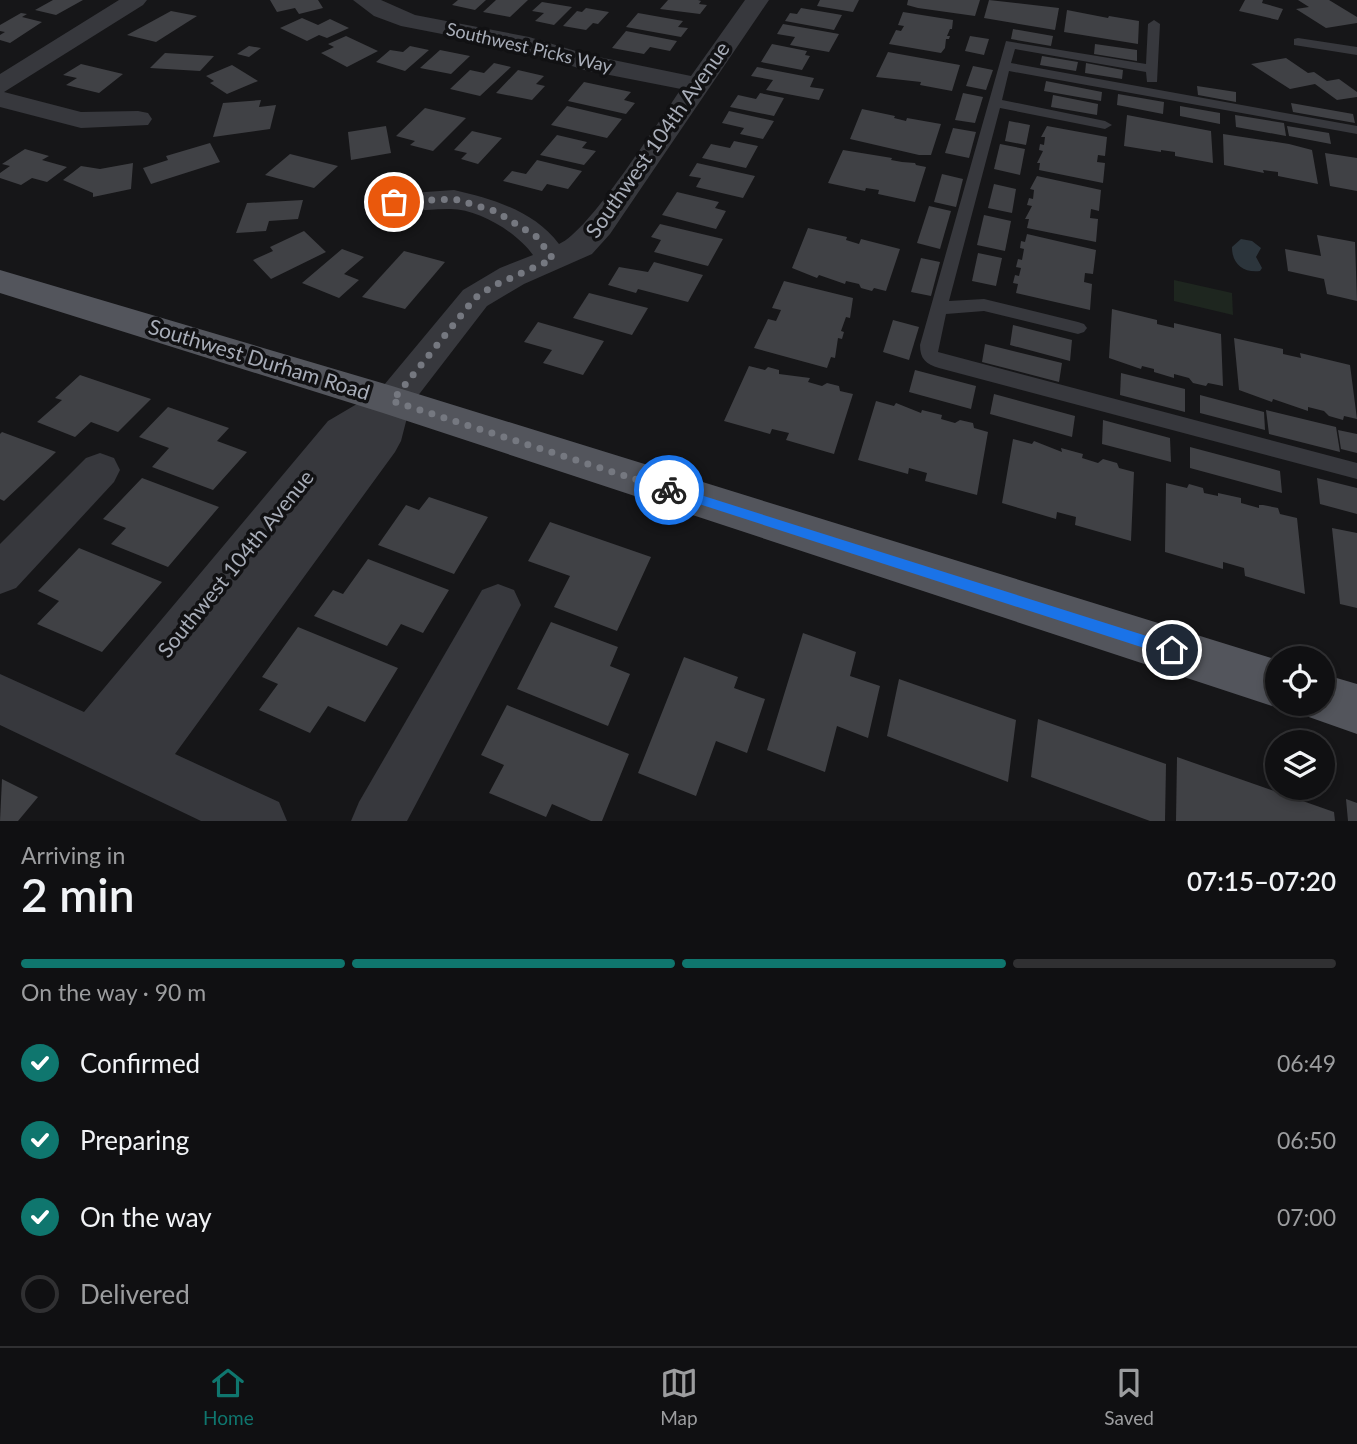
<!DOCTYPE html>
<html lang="en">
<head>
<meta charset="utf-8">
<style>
  body { margin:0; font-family:Lato,sans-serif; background:#19191b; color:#f1f3f6; height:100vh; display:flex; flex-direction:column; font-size:26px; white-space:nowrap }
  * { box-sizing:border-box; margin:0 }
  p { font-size:23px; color:#9c9d9f }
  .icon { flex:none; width:38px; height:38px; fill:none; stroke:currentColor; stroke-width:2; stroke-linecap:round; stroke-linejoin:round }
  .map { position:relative; height:821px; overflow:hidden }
  .drawer { display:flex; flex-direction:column; background:#101012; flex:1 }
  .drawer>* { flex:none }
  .fabs { position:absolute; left:1265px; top:646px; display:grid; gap:14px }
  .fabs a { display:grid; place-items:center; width:70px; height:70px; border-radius:50%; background:#101012; box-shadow:0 4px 10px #0003,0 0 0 2px #303032; font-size:35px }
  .pin { position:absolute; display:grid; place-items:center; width:60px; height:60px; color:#fff; margin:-30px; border:4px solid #fff; border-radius:50%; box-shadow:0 2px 7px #0007 }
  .courier { position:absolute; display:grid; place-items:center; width:70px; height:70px; margin:-35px; border:5px solid #1a73e8; border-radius:50%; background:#fff; color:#222; box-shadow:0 2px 9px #0007 }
  .summary em { font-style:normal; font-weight:600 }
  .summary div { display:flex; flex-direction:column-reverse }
  .summary { display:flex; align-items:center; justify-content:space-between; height:119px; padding:0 21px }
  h1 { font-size:46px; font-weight:600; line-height:52px }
  .bar { display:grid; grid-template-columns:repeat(4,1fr); gap:10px 7px; align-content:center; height:84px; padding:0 21px }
  .bar i { height:9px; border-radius:5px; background:#303032 }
  .bar .on { background:#0f766e }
  .bar p { grid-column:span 4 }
  ol { padding:0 21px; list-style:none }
  li { display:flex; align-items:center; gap:21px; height:77px }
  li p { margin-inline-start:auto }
  li .icon { padding:7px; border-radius:50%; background:#0f766e; color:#fff; stroke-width:4 }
  li:last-child { color:#9c9d9f }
  li i { width:38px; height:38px; border:4px solid #303032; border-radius:50% }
  .dock { display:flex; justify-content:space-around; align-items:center; height:98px; border-top:2px solid #303032; background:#101012; font-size:19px; color:#9c9d9f }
  .dock a { display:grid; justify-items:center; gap:4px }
  .dock .on { color:#0f766e }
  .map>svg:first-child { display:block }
  .green { fill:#1e261f }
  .water { fill:#2c353c }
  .building { fill:#404145 }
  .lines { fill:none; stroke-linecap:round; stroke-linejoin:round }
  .lane { fill:#37383d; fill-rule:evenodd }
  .street { fill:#37383d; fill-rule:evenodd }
  .primary { fill:#53555c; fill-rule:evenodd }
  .route { fill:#1a73e8 }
  .done { stroke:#757880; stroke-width:7; stroke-dasharray:0 12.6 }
  .labels { text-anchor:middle; stroke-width:7; stroke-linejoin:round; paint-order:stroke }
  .far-street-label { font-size:18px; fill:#a8adb8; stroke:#111113 }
  .street-label { font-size:21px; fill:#a8adb8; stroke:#111113 }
</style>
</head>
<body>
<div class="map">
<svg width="1357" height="821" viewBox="0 0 1357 821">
  <rect width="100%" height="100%" fill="#161618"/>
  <polygon class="green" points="1174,280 1232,293 1233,315 1174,301"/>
  <path class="water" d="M1241,239L1252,241L1261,248L1256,257L1262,268L1260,271C1243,273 1232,264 1232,247Z"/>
  <g class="building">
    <polygon points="53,0 83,0 56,15 35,10"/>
    <polygon points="270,0 318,0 323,8 299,14 295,8 277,12"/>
    <polygon points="458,0 486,0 475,10 452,5"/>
    <polygon points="496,0 528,0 510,17 483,12"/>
    <polygon points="668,0 698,0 701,1 699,4 707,5 700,14 660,9"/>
    <polygon points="820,0 859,0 853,12 817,6"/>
    <polygon points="908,0 980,0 975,16 918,8 907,5"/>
    <polygon points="989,0 1059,8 1055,30 984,18"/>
    <polygon points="1245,0 1263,0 1262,3 1283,9 1278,20 1239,11"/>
    <polygon points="1298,0 1329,0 1357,17 1357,23 1326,28 1296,9 1309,7"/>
    <polygon points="542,2 572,7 554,25 535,21 544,13 532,11"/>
    <polygon points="586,8 609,12 598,24 593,23 586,30 563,26 577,11 582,12"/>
    <polygon points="801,8 842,15 834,30 785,21 790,13 797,14"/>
    <polygon points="1067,10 1108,18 1109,16 1139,21 1138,44 1064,32"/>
    <polygon points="171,11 197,16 156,42 127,35"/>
    <polygon points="903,12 953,20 952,29 950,29 947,36 950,36 949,39 946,39 945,48 941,53 889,44 896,30 901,31 904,26 898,25"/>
    <polygon points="21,13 27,14 22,17 42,22 10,43 0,40 0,35 5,32 0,31 0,25"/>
    <polygon points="638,13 683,21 678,27 688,28 681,37 626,27"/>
    <polygon points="302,18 318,25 330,19 349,28 327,38 319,35 307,41 280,28"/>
    <polygon points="783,24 839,34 829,52 790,45 795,37 777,34"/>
    <polygon points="1013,29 1053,36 1051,46 1011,39"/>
    <polygon points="626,31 677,41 670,51 650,47 644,54 612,48"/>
    <polygon points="346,36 378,51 347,67 321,53 334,47 328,44"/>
    <polygon points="970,36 989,39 984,55 965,51"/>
    <polygon points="772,44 807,51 805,55 810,56 802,70 761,62"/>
    <polygon points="1095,44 1137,50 1137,61 1094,54"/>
    <polygon points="249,46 261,48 249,57 237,54"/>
    <polygon points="410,46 429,50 405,71 376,62 390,50 403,52"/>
    <polygon points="440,50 470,56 451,74 420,68"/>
    <polygon points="888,52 960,65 952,91 920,85 921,82 876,77"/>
    <polygon points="165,53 214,56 200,71 150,68"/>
    <polygon points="1042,56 1078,62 1076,71 1040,65"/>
    <polygon points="1286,58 1308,73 1314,72 1327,81 1339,79 1357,92 1357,97 1337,100 1315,84 1290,89 1251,64"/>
    <polygon points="494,63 511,67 480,96 450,89 470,70 484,73"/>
    <polygon points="1086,63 1123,70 1122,79 1085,73"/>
    <polygon points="81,64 123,74 99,93 66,85 77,78 63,75"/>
    <polygon points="232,65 258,81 227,94 210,83 214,81 206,76"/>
    <polygon points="973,66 993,70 986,90 966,86"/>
    <polygon points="757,67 814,78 810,87 824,89 819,100 766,90 773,80 751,76"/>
    <polygon points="518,70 544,76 536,84 545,86 532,100 496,93"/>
    <polygon points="1046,81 1102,92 1101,101 1044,91"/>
    <polygon points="584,82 631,92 624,100 635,103 626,114 568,101"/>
    <polygon points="1197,86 1236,92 1236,102 1198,95"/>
    <polygon points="760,93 784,98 774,116 730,107 738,95 756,99"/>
    <polygon points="963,93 983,97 975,123 955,120"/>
    <polygon points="1118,94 1164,102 1163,114 1117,105"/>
    <polygon points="1053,95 1098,104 1097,115 1051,107"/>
    <polygon points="261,100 259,107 276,105 270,129 213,137 223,103"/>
    <polygon points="1291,103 1353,114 1355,123 1293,112"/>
    <polygon points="567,106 622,119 607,138 551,125"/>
    <polygon points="1180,106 1220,113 1220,124 1180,116"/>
    <polygon points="425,108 466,118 433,151 410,145 415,141 396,136"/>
    <polygon points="862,109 895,116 894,118 906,121 907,118 941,124 931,155 919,155 850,139"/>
    <polygon points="729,111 774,121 763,139 740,134 744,128 722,123"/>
    <polygon points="1127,115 1211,131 1213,163 1175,156 1175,152 1161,150 1161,152 1124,146"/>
    <polygon points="1235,115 1284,123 1286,136 1236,127"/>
    <polygon points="1009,121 1030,125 1026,145 1005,141"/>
    <polygon points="386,126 391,153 351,160 348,132"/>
    <polygon points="1047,126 1107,137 1105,156 1098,155 1097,162 1105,163 1103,183 1039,170 1040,163 1037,163 1043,151 1039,150 1040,144 1044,145 1045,137 1041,137"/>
    <polygon points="1287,126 1329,133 1331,144 1289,136"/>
    <polygon points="953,128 976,132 969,158 945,153"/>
    <polygon points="472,131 502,138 478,164 461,159 467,153 454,150"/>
    <polygon points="1223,134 1289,144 1312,150 1318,184 1278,176 1278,172 1263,170 1264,173 1224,165"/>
    <polygon points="557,135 587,142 582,148 596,151 584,165 540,155"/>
    <polygon points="734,141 758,146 746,168 702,158 711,144 730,148"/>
    <polygon points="210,143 220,162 151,184 143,168 168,160 166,156"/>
    <polygon points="1000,144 1025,149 1020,175 994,169"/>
    <polygon points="25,149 49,156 42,160 67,167 47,182 32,178 21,185 0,178 0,173 10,166 2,164"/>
    <polygon points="843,150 892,158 891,160 902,162 915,163 916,165 926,167 915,202 878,194 879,190 866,188 865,191 828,183"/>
    <polygon points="1325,153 1357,158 1357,191 1330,186"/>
    <polygon points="290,154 338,166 314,188 265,175"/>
    <polygon points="537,160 582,171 568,189 547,184 542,191 503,181 512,171 526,174"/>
    <polygon points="133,163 131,189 93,197 93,193 63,180 81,166 100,169"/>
    <polygon points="697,163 755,176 743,198 696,187 701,178 689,176"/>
    <polygon points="942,174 963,179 956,207 934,202"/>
    <polygon points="1037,176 1101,190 1099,211 1091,209 1090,218 1098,219 1096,242 1027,228 1029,219 1025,219 1032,206 1027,205 1029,198 1033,199 1034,190 1030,189"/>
    <polygon points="994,184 1016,189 1012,213 988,208"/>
    <polygon points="677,192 719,202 715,208 726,211 716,229 662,215"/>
    <polygon points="303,200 298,219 269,221 266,231 236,233 247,203"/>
    <polygon points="929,206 951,211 940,249 917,243"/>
    <polygon points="984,215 1011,221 1005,251 977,245"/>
    <polygon points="660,224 723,239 708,266 654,252 661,240 651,237"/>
    <polygon points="808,228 847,237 846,240 859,244 861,239 900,249 886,291 874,288 872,291 861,288 859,284 846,281 845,284 819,275 817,278 792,268"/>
    <polygon points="304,231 326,252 271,279 253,260 273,251 270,247"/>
    <polygon points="1027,234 1096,250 1093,274 1085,273 1084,282 1092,284 1090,310 1016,293 1018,284 1013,283 1015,275 1019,276 1021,268 1016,267 1018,259 1022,260 1024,249 1020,248 1021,241 1025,242"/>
    <polygon points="1317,235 1355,242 1357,301 1327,294 1324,279 1288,271 1285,249 1321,256"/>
    <polygon points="342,249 364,257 344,274 359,280 339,298 302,283"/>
    <polygon points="404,251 445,262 405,309 362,297"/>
    <polygon points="978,253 1002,258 996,286 972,281"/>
    <polygon points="921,258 940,262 931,296 911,292"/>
    <polygon points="654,262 703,275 688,302 638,289 636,293 608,285 619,267 648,272"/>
    <polygon points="784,281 853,298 850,318 846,317 841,331 844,332 842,339 838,338 835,358 831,357 827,368 754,348 768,319 776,321 781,310 772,308"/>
    <polygon points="589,293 648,308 632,335 573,318"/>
    <polygon points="1112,309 1157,320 1157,324 1174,328 1174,323 1221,334 1223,386 1208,383 1206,386 1193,383 1189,378 1174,374 1174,378 1154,372 1154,369 1142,366 1141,369 1109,358"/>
    <polygon points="893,320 919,327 909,360 883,352"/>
    <polygon points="538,322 604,341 583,375 543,363 552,350 524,342"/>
    <polygon points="1013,325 1072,340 1070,361 1010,345"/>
    <polygon points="1234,338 1283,349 1283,354 1301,358 1300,353 1350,365 1357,419 1344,416 1343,420 1329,416 1324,411 1308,407 1308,411 1273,399 1272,402 1239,390"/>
    <polygon points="985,344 1062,363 1059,382 982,362"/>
    <polygon points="749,366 765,370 768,367 779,370 779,374 810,378 808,382 822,386 827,383 839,386 840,391 853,394 834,454 786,440 789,433 772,429 770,434 724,421"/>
    <polygon points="915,370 976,386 971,409 909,392"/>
    <polygon points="1121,373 1185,389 1185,412 1120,395"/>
    <polygon points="80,375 151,399 118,432 91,422 75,437 37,422 62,400 55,398"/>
    <polygon points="994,394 1075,416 1072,437 990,414"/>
    <polygon points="1200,395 1264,412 1265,430 1200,413"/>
    <polygon points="876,401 894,406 896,403 921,413 922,410 942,415 941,419 955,423 960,420 973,423 974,428 988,432 977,495 925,481 927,473 909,468 908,474 858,460"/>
    <polygon points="168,407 229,428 217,441 247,452 213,490 152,467 169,448 139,437"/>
    <polygon points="1266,410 1336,427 1340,452 1269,434"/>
    <polygon points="1103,420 1170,438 1171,462 1102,444"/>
    <polygon points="1338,430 1357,434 1357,453 1341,449"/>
    <polygon points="2,432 56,452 4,501 0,499 0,434"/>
    <polygon points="1013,439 1032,444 1034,441 1062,452 1061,448 1083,454 1082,458 1098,463 1103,459 1117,463 1119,468 1134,472 1131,541 1075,525 1076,517 1057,512 1056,519 1002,503"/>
    <polygon points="1190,447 1280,471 1282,493 1190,468"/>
    <polygon points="142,478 219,507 168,567 111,544 126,528 103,519"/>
    <polygon points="1317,478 1357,488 1357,514 1320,504"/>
    <polygon points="1166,483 1187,488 1189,484 1203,488 1204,493 1218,496 1218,493 1241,498 1241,503 1259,508 1259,505 1263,505 1278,508 1280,514 1297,518 1305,594 1245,576 1244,568 1223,562 1223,569 1165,552"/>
    <polygon points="429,497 488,517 454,574 378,545 406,505 419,510"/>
    <polygon points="550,522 651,557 617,631 554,607 570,576 528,561"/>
    <polygon points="1332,528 1357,533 1357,608 1340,604"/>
    <polygon points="79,548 162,582 102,652 37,624 59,601 38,591"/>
    <polygon points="368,559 449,590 423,633 401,624 387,646 314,616 333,590 343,594"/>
    <polygon points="551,622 618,647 610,666 630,674 608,726 517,689"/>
    <polygon points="298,627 398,668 365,722 328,706 310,733 259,710 278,684 262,677"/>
    <polygon points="803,633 856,652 850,676 880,686 868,738 837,726 825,772 767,750"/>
    <polygon points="684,657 738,677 734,688 765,699 747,753 716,741 696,796 638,773"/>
    <polygon points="899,679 1016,720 1008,782 887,736"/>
    <polygon points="507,705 629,754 602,821 591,821 552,804 546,817 489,793 504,765 481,755"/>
    <polygon points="1038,719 1166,764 1165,821 1150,821 1031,777"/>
    <polygon points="1177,757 1334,812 1335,821 1176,821"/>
    <polygon points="2,779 38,797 18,821 0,821"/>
    <polygon points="1346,799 1357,803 1357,821 1348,821"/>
  </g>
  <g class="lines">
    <g class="lane">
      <path d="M1154,20L1160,24L1157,82H1147L1146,72L1015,49L1011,63L1357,126V134L1009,71L1002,100L1105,121L1112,125L1105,129L1000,108L949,301L984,299L1078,322L1084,324L1087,328L1084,332L1078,334L984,311L946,314L938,352L1357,463V479L939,368C926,364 920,359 920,345L1006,41L1146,64L1148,24Z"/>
      <polygon points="1298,38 1357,47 1357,55 1294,45 1294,39"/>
    </g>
    <g class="street">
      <polygon points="119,0 147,0 143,5 4,92 81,112 138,111 148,113 152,119 148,125 81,128 0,107 0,74"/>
      <path d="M353,0H381L415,15L529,37L589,55L691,76L745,0H769L610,234L592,254L524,284L487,306L410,406L401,441L395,452L175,754L279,802L287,821H201L0,725V674L84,712L328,421L379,391L463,290L500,268L533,255C517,232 477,208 449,209C427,209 404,214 383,209L379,202L383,195L454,190C493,199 534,211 559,244C589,232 658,122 681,89L584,70L524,50L401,26L374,16Z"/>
      <polygon points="100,453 114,458 120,470 114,482 16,588 0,594 0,544 86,458"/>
      <polygon points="498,584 514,590 521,605 407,821 351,821 359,802 482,590"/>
    </g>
    <g class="primary">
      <polygon points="0,270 392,386 1278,660 1278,704 1289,704 1278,708 383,413 0,293"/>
      <polygon points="1323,674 1357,684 1357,734 1306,716 1300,704 1323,704"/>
    </g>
  </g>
  <polygon class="route" points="669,485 1172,644 1180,650 1172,657 665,493 665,486"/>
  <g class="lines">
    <polyline class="done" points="394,202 454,199 495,211 537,237 553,259 493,286 475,298 392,401 669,490"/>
  </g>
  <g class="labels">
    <g class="far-street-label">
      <text transform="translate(529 48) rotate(13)" y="6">Southwest Picks Way</text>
    </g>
    <g class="street-label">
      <text transform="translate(658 140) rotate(-55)" y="7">Southwest 104th Avenue</text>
      <text transform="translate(259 360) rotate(17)" y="7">Southwest Durham Road</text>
      <text transform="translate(236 564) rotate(-51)" y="7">Southwest 104th Avenue</text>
    </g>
  </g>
</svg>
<div class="fabs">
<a><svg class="icon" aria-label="locate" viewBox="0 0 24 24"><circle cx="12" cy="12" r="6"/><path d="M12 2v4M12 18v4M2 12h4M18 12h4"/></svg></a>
<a><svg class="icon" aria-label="layers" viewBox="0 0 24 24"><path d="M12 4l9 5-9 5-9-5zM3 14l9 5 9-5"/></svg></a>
</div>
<div class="pin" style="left:394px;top:202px;background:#ea580c"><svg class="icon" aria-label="bag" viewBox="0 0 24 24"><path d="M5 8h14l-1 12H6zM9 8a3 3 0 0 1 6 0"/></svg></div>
<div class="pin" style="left:1172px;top:650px;background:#1f2937"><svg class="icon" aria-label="home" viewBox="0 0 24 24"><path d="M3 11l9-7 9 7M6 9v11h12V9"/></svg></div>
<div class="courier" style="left:669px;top:490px"><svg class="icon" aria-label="bike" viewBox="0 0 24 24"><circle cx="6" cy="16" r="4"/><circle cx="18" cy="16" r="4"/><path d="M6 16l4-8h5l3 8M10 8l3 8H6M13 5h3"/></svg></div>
</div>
<section class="drawer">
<div class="summary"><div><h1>2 min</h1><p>Arriving in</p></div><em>07:15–07:20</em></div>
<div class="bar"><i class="on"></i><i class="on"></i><i class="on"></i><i></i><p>On the way · 90 m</p></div>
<ol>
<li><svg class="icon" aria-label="check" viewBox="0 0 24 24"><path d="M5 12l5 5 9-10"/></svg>Confirmed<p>06:49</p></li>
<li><svg class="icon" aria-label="check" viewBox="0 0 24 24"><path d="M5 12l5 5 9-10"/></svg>Preparing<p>06:50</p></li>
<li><svg class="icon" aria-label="check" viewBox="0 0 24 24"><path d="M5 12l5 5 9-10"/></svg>On the way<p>07:00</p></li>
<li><i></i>Delivered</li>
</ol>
</section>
<nav class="dock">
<a class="on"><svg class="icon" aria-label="home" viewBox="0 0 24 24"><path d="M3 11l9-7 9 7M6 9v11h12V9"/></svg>Home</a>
<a><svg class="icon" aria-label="map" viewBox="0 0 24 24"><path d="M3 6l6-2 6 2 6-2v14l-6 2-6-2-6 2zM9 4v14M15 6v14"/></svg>Map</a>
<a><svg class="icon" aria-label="saved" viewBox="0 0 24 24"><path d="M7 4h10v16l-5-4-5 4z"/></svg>Saved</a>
</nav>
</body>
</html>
